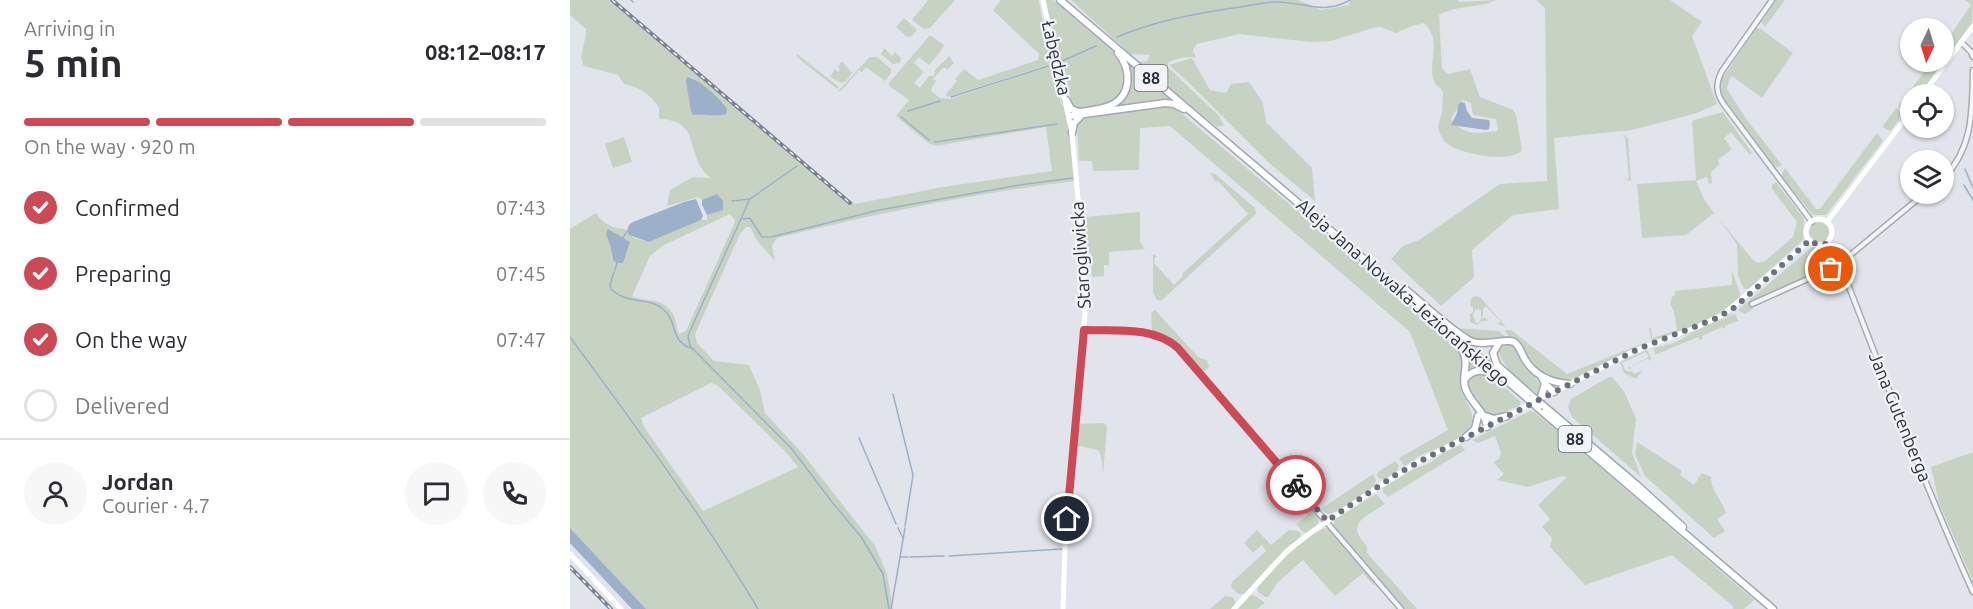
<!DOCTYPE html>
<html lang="en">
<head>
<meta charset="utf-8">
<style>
  body { margin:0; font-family:Ubuntu,sans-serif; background:#f7f7f7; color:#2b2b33; height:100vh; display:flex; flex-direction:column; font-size:22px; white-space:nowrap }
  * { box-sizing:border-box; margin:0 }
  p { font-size:20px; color:#7c7c81 }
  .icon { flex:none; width:33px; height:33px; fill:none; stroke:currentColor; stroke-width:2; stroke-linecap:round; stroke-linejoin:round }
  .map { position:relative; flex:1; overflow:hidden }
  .details { display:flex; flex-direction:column; background:#fff; width:570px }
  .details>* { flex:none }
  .needle { width:39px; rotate:184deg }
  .tools { position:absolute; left:1330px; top:18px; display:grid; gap:12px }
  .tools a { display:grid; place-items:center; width:54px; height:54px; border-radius:50%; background:#fff; box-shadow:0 2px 4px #0004; font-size:30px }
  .pin { position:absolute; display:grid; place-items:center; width:51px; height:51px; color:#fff; margin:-26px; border:3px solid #fff; border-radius:50%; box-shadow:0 2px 6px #0007 }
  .courier { position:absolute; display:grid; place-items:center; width:60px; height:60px; margin:-30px; border:4px solid #cc4955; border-radius:50%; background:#fff; color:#222; box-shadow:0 2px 8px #0007 }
  .head em { font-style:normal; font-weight:600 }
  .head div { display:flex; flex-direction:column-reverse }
  .head { display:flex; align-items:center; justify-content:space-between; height:102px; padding:0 24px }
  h1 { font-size:39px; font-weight:600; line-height:45px }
  .bar { display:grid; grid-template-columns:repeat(4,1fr); gap:9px 6px; align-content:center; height:72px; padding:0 24px }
  .bar i { height:8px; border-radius:4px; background:#e1e1e2 }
  .bar .on { background:#cc4955 }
  .bar p { grid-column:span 4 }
  .line { display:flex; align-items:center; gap:15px; padding:0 24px; border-top:2px solid #e1e1e2 }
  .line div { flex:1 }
  .round { display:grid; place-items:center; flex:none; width:63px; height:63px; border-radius:32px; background:#f7f7f7 }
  ol { padding:0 24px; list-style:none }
  li { display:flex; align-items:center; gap:18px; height:66px }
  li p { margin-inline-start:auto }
  li .icon { padding:6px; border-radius:50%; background:#cc4955; color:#fff; stroke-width:4 }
  li:last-child { color:#7c7c81 }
  li i { width:33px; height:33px; border:3px solid #e1e1e2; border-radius:50% }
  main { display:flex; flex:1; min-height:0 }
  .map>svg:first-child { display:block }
  .green { fill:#c6d3c3; fill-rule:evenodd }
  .water { fill:#9db0c9 }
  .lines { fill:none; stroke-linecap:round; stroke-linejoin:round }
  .stream { stroke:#9db0c9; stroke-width:1.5 }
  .street-casing { stroke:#a6abb4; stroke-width:7 }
  .primary-casing { stroke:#a1a8b5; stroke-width:9 }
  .street { stroke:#f4f5f8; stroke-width:4 }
  .secondary { stroke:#fff; stroke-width:5 }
  .primary { stroke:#fff; stroke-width:6 }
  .rail-casing { stroke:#7b8393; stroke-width:4 }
  .rail { stroke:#f1f3f7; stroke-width:1.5; stroke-dasharray:4.5; stroke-linecap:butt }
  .primary-bridge-casing { stroke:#a1a8b5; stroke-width:9; stroke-linecap:butt }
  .primary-bridge { stroke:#fff; stroke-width:6 }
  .done { stroke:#6a707c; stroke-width:6; stroke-dasharray:0 10.8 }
  .route { stroke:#cc4955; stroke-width:8 }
  .labels { text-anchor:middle; stroke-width:4.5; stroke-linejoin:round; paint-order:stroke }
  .shield { fill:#f1f3f7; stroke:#666b78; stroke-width:1.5 }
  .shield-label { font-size:16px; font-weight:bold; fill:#2a3141 }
  .street-label { font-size:18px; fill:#2a3141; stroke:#f1f3f7 }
</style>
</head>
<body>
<main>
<section class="details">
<div class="head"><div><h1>5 min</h1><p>Arriving in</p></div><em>08:12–08:17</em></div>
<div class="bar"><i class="on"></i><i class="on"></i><i class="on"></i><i></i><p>On the way · 920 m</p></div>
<ol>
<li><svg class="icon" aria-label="check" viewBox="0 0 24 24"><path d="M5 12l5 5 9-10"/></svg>Confirmed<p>07:43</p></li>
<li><svg class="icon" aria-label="check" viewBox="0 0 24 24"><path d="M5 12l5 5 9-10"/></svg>Preparing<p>07:45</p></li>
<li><svg class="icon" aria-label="check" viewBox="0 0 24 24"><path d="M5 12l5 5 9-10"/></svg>On the way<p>07:47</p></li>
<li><i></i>Delivered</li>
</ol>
<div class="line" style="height:108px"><a class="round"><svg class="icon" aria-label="person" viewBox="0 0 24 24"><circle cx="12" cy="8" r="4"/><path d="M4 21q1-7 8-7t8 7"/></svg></a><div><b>Jordan</b><p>Courier · 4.7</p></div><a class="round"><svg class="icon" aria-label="chat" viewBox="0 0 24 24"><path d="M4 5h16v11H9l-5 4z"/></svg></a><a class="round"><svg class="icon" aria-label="phone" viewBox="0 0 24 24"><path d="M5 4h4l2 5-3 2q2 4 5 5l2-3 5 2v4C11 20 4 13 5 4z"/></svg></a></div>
</section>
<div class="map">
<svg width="1403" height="609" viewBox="0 0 1403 609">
  <rect width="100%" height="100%" fill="#e1e4ea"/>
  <g class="green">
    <path d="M0,0H44L116,65L227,159L285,204L373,187L482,171L476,127L366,146L358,143L326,116L339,100L319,86V83L360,35L374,45L373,48L359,65L349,57L344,63L354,72L344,83L350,88L359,76H364L365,70L379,56L384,63L377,70L374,67L363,79L366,81L362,87L361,91L370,98L380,99L481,65L491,103L500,116L506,181C405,193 306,214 207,238L202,246L205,261L188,242L180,227H176L170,234L125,334L127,343L144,361L179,365L190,390L195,413L233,454L305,546L317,574L323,609H76L0,528V229L26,213C33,224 42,228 55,229C59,238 74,243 84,240L131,220H137V215H139L147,194L132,200L128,197L97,206L100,190L123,177L141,178C113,157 134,120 89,119V107C78,93 71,88 54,84L48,75L14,66C7,54 17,43 16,29L0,15ZM122,77L151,102L157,109L148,116L129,114L116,80ZM160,214L164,219L165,222L116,331L109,334C106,329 107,322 104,316C94,296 77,303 62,296L80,256L94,245ZM141,383L147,385L215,451L228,467L133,511L74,427L71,418Z"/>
    <polygon points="358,0 385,0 360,28 354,29 342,20"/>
    <polygon points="431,0 469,0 477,47 483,63 378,97 375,95 387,81 385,79 394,69 408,80 468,60 469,54 423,10"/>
    <path d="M475,0H483L547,55C565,81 553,101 524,108C515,110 510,110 502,104C493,69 482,35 475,0Z"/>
    <path d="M501,0H728L751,10L779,5L780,0H888L889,2L926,0C909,9 888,4 869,15L872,68L878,74L900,69L910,97L943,110L946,115L952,150C941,164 890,154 878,144C872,140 870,134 868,127L872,112L873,92C871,88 865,85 864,81C857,64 873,40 854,23L842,26L826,33L811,27H806L761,41L741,42L669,34L627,44L623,50L626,58C618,55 606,59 598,62V67L649,116L654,125L647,127L568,62L577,61L580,55L560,54ZM892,100L901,103L903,115L926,119L928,131C907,133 895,137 881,119Z"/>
    <polygon points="966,0 1100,0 1132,22 1122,36 1147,104 1127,113 1062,130 984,138 989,209 943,215 902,250 904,277 871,306 821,259 833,246 849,240 930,184 977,181 975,8"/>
    <polygon points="1206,0 1215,0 1195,27 1191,22"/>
    <polygon points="1395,0 1403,0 1402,24 1369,70 1348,94 1341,94 1341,107 1336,113 1328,106 1362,62 1374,62 1374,45 1401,5"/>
    <polygon points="334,18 347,30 342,36 337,37 326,27"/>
    <polygon points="1186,28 1191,29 1223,53 1192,98 1162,76 1159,80 1157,89 1177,120 1212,165 1205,168 1156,102 1151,91 1152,79"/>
    <polygon points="314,48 322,56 325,52 331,58 330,63 323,64 311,54"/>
    <polygon points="227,54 269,87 267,89 227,57"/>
    <polygon points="300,57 307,57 321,69 321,73 315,81 296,67 292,72 289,70 271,91 268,91"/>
    <polygon points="622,58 640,90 656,93 661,84 679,82 693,103 696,122 742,168 745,201 698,162 618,82 599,65"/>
    <polygon points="272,61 282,73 276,81 271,83 260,77 265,69 268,72 270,70 268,67"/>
    <polygon points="557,62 600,99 508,115 532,109 554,96"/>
    <path d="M594,105L604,107L889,347C897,365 887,375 891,389C893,398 900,405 902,415C907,438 867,448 851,455C845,458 841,462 836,466L833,465L829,458L878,430L840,332L600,126L570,128L569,170L523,171L522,161H509L507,126L516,118Z"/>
    <polygon points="1326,108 1333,113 1321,131 1312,127"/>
    <polygon points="1153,112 1182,153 1180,155 1161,132 1154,138 1162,149 1147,161 1150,164 1141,172 1142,183 1139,184 1137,177 1126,181 1134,199 1144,213 1116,235 1072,238 1067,184 1126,180 1122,122 1124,120"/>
    <polygon points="1307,133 1313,141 1256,215 1243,215 1211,176 1215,168 1246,209 1250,209"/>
    <polygon points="1054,135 1058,138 1061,181 1056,180 1059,178 1055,137 1052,136"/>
    <polygon points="54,137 62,162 43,168 35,144"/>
    <polygon points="640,173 645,174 685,208 686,214 591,301 587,300 583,293 583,254 587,256 584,259 585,261 584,263 604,285 612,277 613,273 678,214 648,181 646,182"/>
    <polygon points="1206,182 1234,219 1233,240 1178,289 1174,289 1168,276 1167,244 1147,217 1183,260 1188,263 1195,261 1223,237 1227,222 1202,189 1202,185"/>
    <polygon points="570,212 570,242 575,249 539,252 539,265 534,265 534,276 522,277 521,253 517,253 515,217"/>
    <circle cx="1249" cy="232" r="10"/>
    <polygon points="1242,247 1254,249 1263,263 1241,273 1235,279 1181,303 1183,309 1175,314 1169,311 1169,309"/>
    <path d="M1162,270L1171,297C1150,315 1110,336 1081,340L1079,329L1081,328L1082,338L1107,330L1104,312L1100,303L1102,297L1105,295V291L1162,285Z"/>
    <polygon points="904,296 910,297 936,327 928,324 930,321 916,306 913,309 913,317 911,316 911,310 905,309 903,316 906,323 910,322 911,318 916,318 919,321 912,321 907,325 900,322 900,313 903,313 903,307 900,306 901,299"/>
    <polygon points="585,310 628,357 637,360 639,366 635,371 628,369 601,339 582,330 581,313"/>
    <path d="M1161,313H1163L1140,326L1164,314L1166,315L1168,321L1155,326V329L1152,327L1132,336L1133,338L1129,340L1128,337L1085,355L1084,348L1104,343L1123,333L1110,337C1126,328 1144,322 1161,313Z"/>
    <path d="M886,328L929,331L936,338C914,344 903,343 886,328Z"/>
    <polygon points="936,330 941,330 997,374 1076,342 1012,376 988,382 971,372 935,332"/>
    <path d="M936,343L946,347L971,387L968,394C950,381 933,369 927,347Z"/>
    <polygon points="1077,350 1081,358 1080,361 1077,359 1061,366 1060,369 1057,368 1079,357 1076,352 1052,363 1055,370 1059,372 1062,371 1064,374 1073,370 1066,379 1054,373 1050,362"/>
    <polygon points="896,352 898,352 917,369 898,373"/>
    <path d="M906,374C924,373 938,391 951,402L949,406L925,416L915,413L898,387L899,380Z"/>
    <polygon points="1039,377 1042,377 1055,393 1066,419 1062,453 1071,477 1002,417 998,407 1001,399"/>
    <polygon points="960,411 964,412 989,432 1184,600 1174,609 1163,609 1163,606 1102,555 1015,585 980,547 982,538 972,527 980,519 968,505 997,477 992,476 958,487 927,480 934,474 923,462 929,459 931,453 925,436 908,443 902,440"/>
    <polygon points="534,423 537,426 533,474 531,455 528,450 510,446 505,450 506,424"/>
    <polygon points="1067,442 1112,471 1110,475 1124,485 1132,473 1141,477 1142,486 1155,510 1156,513 1147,519 1155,531 1144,538 1075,476 1065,454"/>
    <polygon points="891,445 895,450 818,497 813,492 813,488 844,469 860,463 873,453"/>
    <polygon points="1403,452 1403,581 1369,503 1361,467"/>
    <path d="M825,461L829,466C827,474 818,480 810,479L807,476L808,472Z"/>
    <path d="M704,466H706L748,516C751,525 743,528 736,533L733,532L726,524L737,516L738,508L703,468Z"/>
    <path d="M803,474L806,480C805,491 767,514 757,514L751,509Z"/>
    <path d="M806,494L815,504C796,517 774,523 797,546V553L847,609H835L764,526V520Z"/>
    <path d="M756,528L760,530L805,582L803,585L793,573L765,596L733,560L707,583L698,597H695L688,592L687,588C702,571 735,534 756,528Z"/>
    <polygon points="687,530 701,545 719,530 728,531 731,534 730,537 703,562 674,594 668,594 661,587 662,582 696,551 692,545 683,553 674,543"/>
    <polygon points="681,595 685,596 695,603 687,609 668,609"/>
    <polygon points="655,596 663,597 666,604 661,609 640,609"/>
  </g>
  <g class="water">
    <path d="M117,77C128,78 151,99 157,109L156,114C144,118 134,113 123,115L121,111L116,81Z"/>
    <polygon points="891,102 895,103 897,111 902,118 919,120 920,123 919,129 916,130 881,125 887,113 888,105"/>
    <polygon points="147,194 153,201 153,210 137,215 132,205 132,200"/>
    <polygon points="126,199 133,216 131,220 79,242 59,235 57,231 59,225 63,222 114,202"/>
    <polygon points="38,229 60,242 53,263 47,263 43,260 41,248 36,234"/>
    <polygon points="0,528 76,609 62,609 0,543"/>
  </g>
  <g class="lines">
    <g class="stream">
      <polyline points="61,0 63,2"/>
      <path d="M547,37C585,21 623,14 663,8C677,6 690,3 704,2C733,1 751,16 780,0"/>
      <polyline points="492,61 526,46"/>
      <polyline points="381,97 481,65"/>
      <polyline points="338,111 370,101"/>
      <polyline points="331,117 359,140"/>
      <polyline points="365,142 487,124"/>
      <polyline points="227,166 180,199 120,331 118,336 120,346 222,449 262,502 292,538 313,574 319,609"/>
      <polyline points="1395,169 1403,188"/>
      <polyline points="1394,185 1403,200"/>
      <polyline points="162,201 180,199"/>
      <polyline points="173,219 180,218 192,237 199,237"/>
      <polyline points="201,237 309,210 449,185 503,178"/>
      <polyline points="53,238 57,231"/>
      <polyline points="45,270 47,263"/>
      <path d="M44,272L40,285L41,289C59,306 77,296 93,309C109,322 98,341 123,349"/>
      <path d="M0,337C65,426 132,514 188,609"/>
      <polyline points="323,394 343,475 335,526"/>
      <polyline points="289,438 326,524"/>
      <polyline points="328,528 333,538"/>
      <polyline points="379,556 492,549"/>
      <polyline points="330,557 335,528"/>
      <polyline points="340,557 374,556"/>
      <polyline points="321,609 330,557 338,557"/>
    </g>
    <g class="street-casing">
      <g id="street">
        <path d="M1202,0L1152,71C1145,84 1146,94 1155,106L1242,222"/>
        <polyline points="1392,43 1401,52 1403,57"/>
        <path d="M1374,178C1403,147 1402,113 1403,70"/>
        <path d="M1256,243L1274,274C1315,380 1356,488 1403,592"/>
        <polyline points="1182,304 1267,266 1354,194"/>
        <path d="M514,330C543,331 580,326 604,344L831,609"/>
      </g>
    </g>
    <g class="primary-casing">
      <g id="primary">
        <polyline points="490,0 957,398"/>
        <polyline points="496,100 501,109 509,112"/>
        <path d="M505,113C516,111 528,110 539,106C562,97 562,70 548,53"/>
        <polyline points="500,116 595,103 604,104 614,109"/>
        <polyline points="502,133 504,123 510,117"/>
        <path d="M834,288C848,300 890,338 903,342C916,346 937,338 944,342C950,346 951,352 954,358C964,375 981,383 1000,384"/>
        <polyline points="929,343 923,353 927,365 963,397"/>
        <path d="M888,344C904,364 889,374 896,390C901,403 916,413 917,427"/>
        <polyline points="971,376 975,384 984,392"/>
        <path d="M895,379C905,367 916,370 928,377"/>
        <polyline points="970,400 975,384"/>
        <polyline points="975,407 1067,485 1113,527"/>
        <polyline points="968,408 1203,609"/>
        <polyline points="915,416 924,419 937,416"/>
        <polyline points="896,437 905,429 908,416"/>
      </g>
    </g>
    <use href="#street" class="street"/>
    <g class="secondary">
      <polyline points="473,0 502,133 514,264 515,314 495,549 493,609"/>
      <polyline points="1353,94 1403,26"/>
      <circle cx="1249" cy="232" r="13"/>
      <polyline points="1257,222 1341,111"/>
      <polyline points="0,554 51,609"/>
      <polyline points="664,609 717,551 743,531 811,485 850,461 1062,352 1125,328 1153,315 1240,240"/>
    </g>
    <use href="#primary" class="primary"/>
    <g class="rail-casing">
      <g id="rail">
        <polyline points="42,0 280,203"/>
        <polyline points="0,567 41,609"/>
      </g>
    </g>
    <use href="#rail" class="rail"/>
    <g class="primary-bridge-casing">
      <g id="primary-bridge">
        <polyline points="963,397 975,407"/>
        <polyline points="957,398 968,408"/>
      </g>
    </g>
    <use href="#primary-bridge" class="primary-bridge"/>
  </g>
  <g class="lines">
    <polyline class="done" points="726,485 757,521 827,474 858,457 1068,349 1147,318 1165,307 1240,240 1246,244 1257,244 1270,264 1261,269"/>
    <path class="route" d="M497,519L514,330C546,331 583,326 608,348L726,485"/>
  </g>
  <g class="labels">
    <g class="shield">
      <rect x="564.5" y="65" width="33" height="26" rx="4.5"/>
      <rect x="988.5" y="426" width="33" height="26" rx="4.5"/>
    </g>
    <g class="shield-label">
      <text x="581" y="84">88</text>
      <text x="1005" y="445">88</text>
    </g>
    <g class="street-label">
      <text transform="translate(486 58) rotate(77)" y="6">Łabędzka</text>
      <text transform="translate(511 255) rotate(-94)" y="6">Starogliwicka</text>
      <text transform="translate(833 293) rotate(41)" y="6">Aleja Jana Nowaka-Jeziorańskiego</text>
      <text transform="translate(1330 417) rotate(68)" y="6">Jana Gutenberga</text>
    </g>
  </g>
</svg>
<div class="tools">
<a><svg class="needle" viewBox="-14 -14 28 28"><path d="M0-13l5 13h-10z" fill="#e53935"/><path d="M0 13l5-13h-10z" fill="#7c7c81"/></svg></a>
<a><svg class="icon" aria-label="locate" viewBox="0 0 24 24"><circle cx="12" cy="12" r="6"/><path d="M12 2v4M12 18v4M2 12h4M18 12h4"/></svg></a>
<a><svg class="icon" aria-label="layers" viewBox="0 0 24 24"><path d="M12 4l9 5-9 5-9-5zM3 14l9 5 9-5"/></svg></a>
</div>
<div class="pin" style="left:1261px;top:269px;background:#ea580c"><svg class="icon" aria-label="bag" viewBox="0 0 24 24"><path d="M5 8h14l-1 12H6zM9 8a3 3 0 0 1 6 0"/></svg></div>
<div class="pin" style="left:497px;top:519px;background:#1f2937"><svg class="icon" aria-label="home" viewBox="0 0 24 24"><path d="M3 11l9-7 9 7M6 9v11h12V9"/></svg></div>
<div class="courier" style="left:726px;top:485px"><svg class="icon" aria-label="bike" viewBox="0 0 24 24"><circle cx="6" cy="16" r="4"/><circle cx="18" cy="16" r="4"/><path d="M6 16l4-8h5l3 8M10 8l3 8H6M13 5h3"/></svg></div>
</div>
</main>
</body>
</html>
